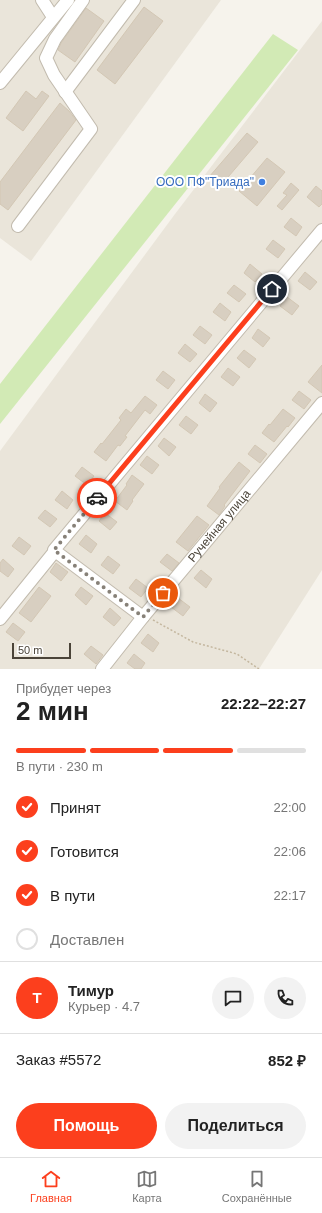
<!DOCTYPE html>
<html lang="ru">
<head>
<meta charset="utf-8">
<style>
  body { margin:0; font-family:Arial,sans-serif; background:#f2f2f2; color:#222; height:100vh; display:flex; flex-direction:column; font-size:15px; white-space:nowrap }
  * { box-sizing:border-box; margin:0 }
  p { font-size:13px; color:#767676 }
  .icon { flex:none; width:22px; height:22px; fill:none; stroke:currentColor; stroke-width:2; stroke-linecap:round; stroke-linejoin:round }
  .map { position:relative; height:669px; overflow:hidden }
  .side { display:flex; flex-direction:column; background:#fff; flex:1 }
  .side>* { flex:none }
  .scale { position:absolute; left:12px; bottom:10px; width:59px; box-sizing:border-box; padding-left:4px; border:2px solid #4b4439; border-top:0; font-size:11px; line-height:14px; white-space:nowrap; color:#4b4439; -webkit-text-stroke:3px #fff; paint-order:stroke }
  .pin { position:absolute; display:grid; place-items:center; width:34px; height:34px; color:#fff; margin:-17px; border:2px solid #fff; border-radius:50%; box-shadow:0 1px 4px #0007 }
  .courier { position:absolute; display:grid; place-items:center; width:40px; height:40px; margin:-20px; border:3px solid #fc3f1d; border-radius:50%; background:#fff; color:#222; box-shadow:0 1px 5px #0007 }
  .headline em { font-style:normal; font-weight:700 }
  .headline div { display:flex; flex-direction:column-reverse }
  .headline { display:flex; align-items:center; justify-content:space-between; height:68px; padding:0 16px }
  h1 { font-size:26px; font-weight:700; line-height:30px }
  .bar { display:grid; grid-template-columns:repeat(4,1fr); gap:6px 4px; align-content:center; height:48px; padding:0 16px }
  .bar i { height:5px; border-radius:3px; background:#e0e0e0 }
  .bar .current { background:#fc3f1d }
  .bar p { grid-column:span 4 }
  .line { display:flex; align-items:center; gap:10px; padding:0 16px; border-top:1px solid #e0e0e0 }
  .line div { flex:1 }
  .round { display:grid; place-items:center; flex:none; width:42px; height:42px; border-radius:21px; background:#f2f2f2 }
  ol { padding:0 16px; list-style:none }
  li { display:flex; align-items:center; gap:12px; height:44px }
  li p { margin-inline-start:auto }
  li .icon { padding:4px; border-radius:50%; background:#fc3f1d; color:#fff; stroke-width:4 }
  li:last-child { color:#767676 }
  li i { width:22px; height:22px; border:2px solid #e0e0e0; border-radius:50% }
  .cta { display:flex; gap:8px; margin-top:auto; padding:8px 16px }
  .cta a { flex:1; height:46px; border-radius:24px; background:#fc3f1d; color:#fff; font-size:16px; font-weight:700; line-height:46px; text-align:center }
  .cta a+a { background:#f2f2f2; color:#222 }
  .menu { display:flex; justify-content:space-around; align-items:center; height:56px; border-top:1px solid #e0e0e0; background:#fff; font-size:11px; color:#767676 }
  .menu a { display:grid; justify-items:center; gap:2px }
  .menu .current { color:#fc3f1d }
  .map>svg:first-child { display:block }
  .residential { fill:#eae5da }
  .green { fill:#d2eab5 }
  .building { fill:#d8cfc1; stroke:#d3c7b4 }
  .lines { fill:none; stroke-linecap:round; stroke-linejoin:round }
  .minor-casing { stroke:#c2bbae; stroke-width:14 }
  .path { stroke:#c4b79f; stroke-width:1.5; stroke-dasharray:2 2; stroke-linecap:butt }
  .minor { stroke:#fff; stroke-width:12 }
  .done { stroke:#878178; stroke-width:4; stroke-dasharray:0 7.2 }
  .route { stroke:#fc3f1d; stroke-width:5 }
  .shop-dot { fill:#3f7fe0; stroke:#fff; stroke-width:1.5 }
  .labels { text-anchor:middle; stroke-width:4; stroke-linejoin:round; paint-order:stroke }
  .shop-label { font-size:12px; fill:#366cbe; stroke:#fff; text-anchor:end }
  .street-label { font-size:12px; fill:#4b4439; stroke:#fff }
</style>
</head>
<body>
<div class="map">
<svg width="322" height="669" viewBox="0 0 322 669">
  <rect width="100%" height="100%" fill="#f6f3ec"/>
  <g class="residential">
    <polygon points="0,0 221,0 31,261 0,238"/>
    <polygon points="322,21 322,570 259,669 0,669 0,451 175,214"/>
  </g>
  <polygon class="green" points="273,34 298,50 0,424 0,384"/>
  <g class="building">
    <polygon points="144,7 163,21 115,84 97,70"/>
    <polygon points="86,8 104,21 75,62 58,50 61,43"/>
    <polygon points="26,91 36,99 42,91 49,96 23,131 6,118"/>
    <polygon points="60,103 69,111 76,120 8,210 0,204 0,182"/>
    <polygon points="247,133 258,142 223,183 221,182 218,185 209,177"/>
    <polygon points="267,158 285,172 257,206 239,191"/>
    <polygon points="291,183 299,190 282,210 277,206 287,195 283,193"/>
    <polygon points="316,186 322,191 322,204 319,207 307,197"/>
    <polygon points="291,218 302,227 296,236 284,227"/>
    <polygon points="273,240 285,249 278,258 266,249"/>
    <polygon points="250,264 262,274 255,282 244,273"/>
    <polygon points="305,272 317,282 310,290 298,281"/>
    <polygon points="234,285 246,294 239,302 227,293"/>
    <polygon points="287,297 299,306 292,315 280,306"/>
    <polygon points="220,303 231,312 225,321 213,312"/>
    <polygon points="200,326 212,335 205,344 193,335"/>
    <polygon points="258,329 270,338 263,347 252,338"/>
    <polygon points="185,344 197,354 190,362 178,353"/>
    <polygon points="244,350 256,359 249,368 237,358"/>
    <polygon points="322,365 322,393 308,382"/>
    <polygon points="228,368 240,377 233,386 221,377"/>
    <polygon points="163,371 175,380 168,389 156,380"/>
    <polygon points="299,391 311,400 304,409 292,400"/>
    <polygon points="205,394 217,403 210,412 199,403"/>
    <polygon points="145,396 157,405 150,414 145,410 125,436 127,437 120,446 118,445 106,461 94,452 101,443 102,444 121,420 119,418 126,409 131,413"/>
    <polygon points="283,409 295,418 288,427 287,426 274,442 262,433 269,424 270,425"/>
    <polygon points="186,416 198,425 191,434 179,425"/>
    <polygon points="164,438 176,447 169,456 158,446"/>
    <polygon points="255,445 267,454 260,463 248,454"/>
    <polygon points="147,456 159,465 152,474 140,465"/>
    <polygon points="239,462 250,471 224,505 225,506 219,515 207,506 220,488 219,487"/>
    <polygon points="82,467 94,476 87,485 75,476"/>
    <polygon points="132,475 144,484 132,500 133,501 127,510 115,501 127,485 126,484"/>
    <polygon points="62,491 73,500 67,509 55,500"/>
    <polygon points="45,510 57,519 50,527 38,518"/>
    <polygon points="105,513 117,522 110,530 99,521"/>
    <polygon points="197,516 209,525 188,551 176,542"/>
    <polygon points="86,535 97,544 91,553 79,544"/>
    <polygon points="19,537 31,546 24,555 12,546"/>
    <polygon points="167,554 179,563 172,571 160,562"/>
    <polygon points="108,556 120,565 113,574 101,565"/>
    <polygon points="3,559 14,569 8,577 0,571 0,563"/>
    <polygon points="56,563 68,572 61,581 50,572"/>
    <polygon points="201,570 212,579 206,588 194,578"/>
    <polygon points="136,579 148,588 141,597 129,588"/>
    <polygon points="39,587 51,596 31,622 19,613"/>
    <polygon points="81,587 93,596 86,605 75,595"/>
    <polygon points="178,598 190,607 183,616 171,607"/>
    <polygon points="110,608 121,618 114,626 103,617"/>
    <polygon points="13,623 25,632 18,641 6,632"/>
    <polygon points="148,634 159,643 153,652 141,643"/>
    <polygon points="91,646 103,655 96,664 84,654"/>
    <polygon points="134,654 145,663 141,669 135,669 127,663"/>
  </g>
  <g class="lines">
    <g class="minor-casing">
      <g id="minor">
        <polyline points="42,0 53,17"/>
        <polyline points="0,83 68,0"/>
        <polyline points="65,92 134,0"/>
        <polyline points="18,226 91,129 54,75 46,58 55,39 83,0"/>
        <polyline points="55,551 143,617"/>
        <polyline points="0,619 55,551 54,550 322,230"/>
        <path id="s1" d="M102,669L143,617L322,403"/>
      </g>
    </g>
    <polyline class="path" points="153,620 193,642 237,654 259,669"/>
    <use href="#minor" class="minor"/>
  </g>
  <g class="lines">
    <polyline class="done" points="97,498 54,550 143,617 163,593"/>
    <polyline class="route" points="97,498 272,289"/>
  </g>
  <circle class="shop-dot" cx="262" cy="182" r="4"/>
  <g class="labels">
    <g class="shop-label">
      <text x="254" y="186">ООО ПФ"Триада"</text>
    </g>
    <g class="street-label">
      <text dy="4" stroke="none"><textPath href="#s1" startOffset="185">Ручейная улица</textPath></text>
    </g>
  </g>
</svg>
<div class="scale">50 m</div>
<div class="pin" style="left:163px;top:593px;background:#ea580c"><svg class="icon" aria-label="bag" viewBox="0 0 24 24"><path d="M5 8h14l-1 12H6zM9 8a3 3 0 0 1 6 0"/></svg></div>
<div class="pin" style="left:272px;top:289px;background:#1f2937"><svg class="icon" aria-label="home" viewBox="0 0 24 24"><path d="M3 11l9-7 9 7M6 9v11h12V9"/></svg></div>
<div class="courier" style="left:97px;top:498px"><svg class="icon" aria-label="car" viewBox="0 0 24 24"><path d="M5 17H2v-5l4-1 3-4h7l3 4 3 1v5h-3M9 17h6M6 11h13"/><circle cx="7" cy="17" r="2"/><circle cx="17" cy="17" r="2"/></svg></div>
</div>
<section class="side">
<div class="headline"><div><h1>2 мин</h1><p>Прибудет через</p></div><em>22:22–22:27</em></div>
<div class="bar"><i class="current"></i><i class="current"></i><i class="current"></i><i></i><p>В пути · 230 m</p></div>
<ol>
<li><svg class="icon" aria-label="check" viewBox="0 0 24 24"><path d="M5 12l5 5 9-10"/></svg>Принят<p>22:00</p></li>
<li><svg class="icon" aria-label="check" viewBox="0 0 24 24"><path d="M5 12l5 5 9-10"/></svg>Готовится<p>22:06</p></li>
<li><svg class="icon" aria-label="check" viewBox="0 0 24 24"><path d="M5 12l5 5 9-10"/></svg>В пути<p>22:17</p></li>
<li><i></i>Доставлен</li>
</ol>
<div class="line" style="height:72px"><b class="round" style="background:#fc3f1d;color:#fff">Т</b><div><b>Тимур</b><p>Курьер · 4.7</p></div><a class="round"><svg class="icon" aria-label="chat" viewBox="0 0 24 24"><path d="M4 5h16v11H9l-5 4z"/></svg></a><a class="round"><svg class="icon" aria-label="phone" viewBox="0 0 24 24"><path d="M5 4h4l2 5-3 2q2 4 5 5l2-3 5 2v4C11 20 4 13 5 4z"/></svg></a></div>
<div class="line" style="height:52px"><div>Заказ #5572</div><b>852 ₽</b></div>
<div class="cta"><a>Помощь</a><a>Поделиться</a></div>
</section>
<nav class="menu">
<a class="current"><svg class="icon" aria-label="home" viewBox="0 0 24 24"><path d="M3 11l9-7 9 7M6 9v11h12V9"/></svg>Главная</a>
<a><svg class="icon" aria-label="map" viewBox="0 0 24 24"><path d="M3 6l6-2 6 2 6-2v14l-6 2-6-2-6 2zM9 4v14M15 6v14"/></svg>Карта</a>
<a><svg class="icon" aria-label="saved" viewBox="0 0 24 24"><path d="M7 4h10v16l-5-4-5 4z"/></svg>Сохранённые</a>
</nav>
</body>
</html>
